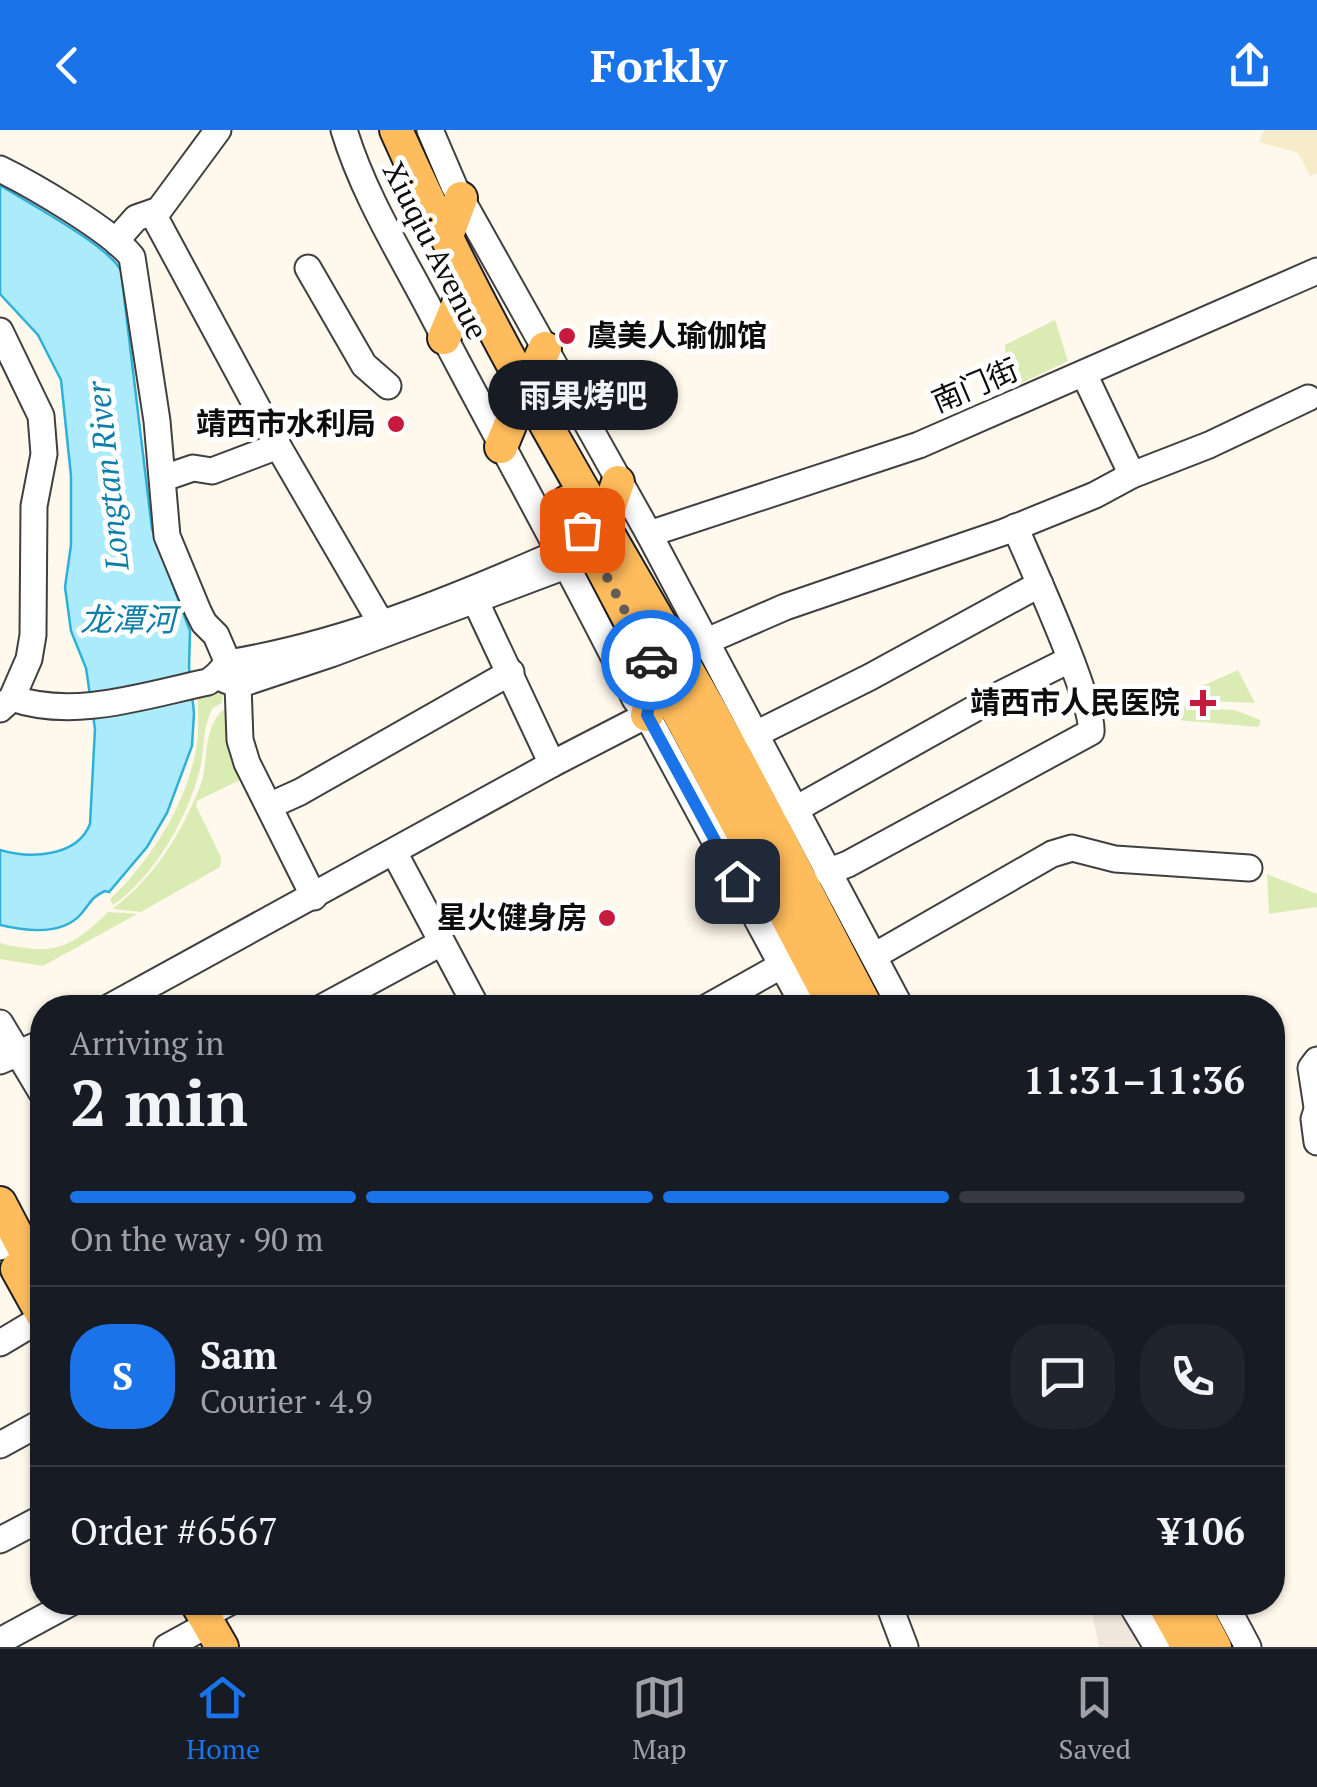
<!DOCTYPE html>
<html lang="en">
<head>
<meta charset="utf-8">
<style>
  body { margin:0; font-family:"PT Serif","Noto Sans SC",serif; background:#20242c; color:#f1f3f6; height:100vh; display:flex; flex-direction:column; font-size:38px; white-space:nowrap }
  * { box-sizing:border-box; margin:0 }
  p { font-size:32px; color:#9ea1a6 }
  .icon { flex:none; width:55px; height:55px; fill:none; stroke:currentColor; stroke-width:2; stroke-linecap:round; stroke-linejoin:round }
  .map { position:relative; flex:1; overflow:hidden }
  .side { position:absolute; left:30px; top:865px; width:1255px; height:620px; display:flex; flex-direction:column; background:#171b24; border-radius:40px; box-shadow:0 2px 8px #0004 }
  .side>* { flex:none }
  .pin { position:absolute; display:grid; place-items:center; width:85px; height:85px; color:#fff; margin:-42px; border-radius:20px; box-shadow:0 5px 15px #0006 }
  .courier { position:absolute; display:grid; place-items:center; width:100px; height:100px; margin:-50px; border:8px solid #1a73e8; border-radius:50%; background:#fff; color:#222; box-shadow:0 2px 12px #0007 }
  .bubble { position:absolute; height:70px; border-radius:35px; background:#171b24; box-shadow:0 2px 8px #0004; font-size:32px; font-weight:700; line-height:70px; text-align:center }
  .summary em { font-style:normal; font-weight:700 }
  .summary div { display:flex; flex-direction:column-reverse }
  .summary { display:flex; align-items:center; justify-content:space-between; height:170px; padding:0 40px }
  h1 { font-size:65px; font-weight:700; line-height:75px }
  .bar { display:grid; grid-template-columns:repeat(4,1fr); gap:15px 10px; align-content:center; height:120px; padding:0 40px }
  .bar i { height:12px; border-radius:8px; background:#363941 }
  .bar .current { background:#1a73e8 }
  .bar p { grid-column:span 4 }
  .line { display:flex; align-items:center; gap:25px; padding:0 40px; border-top:2px solid #363941 }
  .line div { flex:1 }
  .round { display:grid; place-items:center; flex:none; width:105px; height:105px; border-radius:40px; background:#20242c }
  header { display:flex; justify-content:space-between; align-items:center; height:130px; padding:0 40px; background:#1a73e8; color:#fff; font-size:45px; font-weight:700 }
  .menu { display:flex; justify-content:space-around; align-items:center; height:140px; border-top:2px solid #363941; background:#171b24; font-size:28px; color:#9ea1a6 }
  .menu a { display:grid; justify-items:center; gap:5px }
  .menu .current { color:#1a73e8 }
  .map>svg:first-child { display:block }
  .farmland { fill:#f7ecca }
  .green { fill:#daecb3 }
  .plaza { fill:#efe7db }
  .water { fill:#acebfb; stroke:#2eb0d8; stroke-width:2.5 }
  .lines { fill:none; stroke-linecap:round; stroke-linejoin:round }
  .minor-casing { stroke:#404040; stroke-width:29 }
  .major-casing { stroke:#1e1e1e; stroke-width:36 }
  .minor { stroke:#fff; stroke-width:25 }
  .major { stroke:#ffbc5c; stroke-width:32 }
  .done { stroke:#625f5b; stroke-width:10; stroke-dasharray:0 18 }
  .route { stroke:#1a73e8; stroke-width:12 }
  .poi-dot { fill:#c71a3f; stroke:#fff; stroke-width:4 }
  .labels { text-anchor:middle; stroke-width:10; stroke-linejoin:round; paint-order:stroke }
  .street-label { font-size:30px; fill:#0d0d0d; stroke:#fff }
  .poi-label { font-size:30px; font-weight:bold; fill:#0d0d0d; stroke:#fff; text-anchor:end }
  .water-label { font-size:32px; font-style:italic; fill:#0d7ea8; stroke:#fff }
</style>
</head>
<body>
<header><svg class="icon" aria-label="back" viewBox="0 0 24 24"><path d="M15 5l-7 7 7 7"/></svg>Forkly<svg class="icon" aria-label="share" viewBox="0 0 24 24"><path d="M12 15V3M7 8l5-5 5 5M5 13v7h14v-7"/></svg></header>
<div class="map">
<svg width="1317" height="1517" viewBox="0 0 1317 1517">
  <rect width="100%" height="100%" fill="#fff8ec"/>
  <polygon class="farmland" points="1264,0 1317,0 1317,43 1310,46 1298,23 1259,12"/>
  <g class="green">
    <polygon points="1055,190 1068,231 1011,258 997,230 1005,224 1005,215"/>
    <polygon points="1238,540 1255,573 1206,571 1197,566 1200,557"/>
    <path d="M197,559L223,560L222,573L213,578C202,596 205,618 200,639C189,685 154,748 113,775L110,769C152,730 188,671 197,614C199,596 198,577 197,559Z"/>
    <polygon points="1184,577 1235,580 1260,590 1260,594 1258,597 1177,590 1179,579"/>
    <path d="M225,579L228,606L244,648L197,671L196,676L221,727L220,737L141,782L112,779C153,749 180,706 199,659C210,634 201,596 225,579Z"/>
    <polygon points="1267,744 1317,764 1317,777 1269,784"/>
    <path d="M108,782L137,784L43,836L0,829V813C53,826 69,820 108,782Z"/>
  </g>
  <polygon class="plaza" points="1090,1473 1115,1473 1139,1517 1099,1517"/>
  <path class="water" d="M0,55C26,72 110,116 121,141L152,399L190,501L189,537L194,583L192,616L167,683L147,717L109,762L105,761C91,767 90,774 81,784C62,806 25,801 0,795V720C30,729 77,727 90,694L95,599L86,538L71,501L65,457L71,415V346L61,250L38,205L0,164Z"/>
  <g class="lines">
    <g class="minor-casing">
      <g id="minor">
        <path d="M344,0C363,63 399,121 429,178C497,309 570,437 635,569L647,585L805,878"/>
        <polyline points="430,0 454,56 649,404 901,878"/>
        <path d="M0,39C31,54 112,101 132,127L157,291L167,406L198,481L204,493L216,505L228,533"/>
        <polyline points="153,84 278,316 381,493"/>
        <polyline points="118,113 121,105 136,88 159,80 218,0"/>
        <polyline points="308,138 364,235 388,256"/>
        <polyline points="0,201 41,286 44,324 34,376 33,505 29,529 12,568 0,579"/>
        <polyline points="1084,244 1132,345"/>
        <polyline points="164,348 193,338 212,341 278,316"/>
        <polyline points="649,404 919,315 1317,141"/>
        <path d="M560,422C453,469 344,514 228,533L216,546L238,555L331,524L568,435"/>
        <polyline points="475,470 552,634"/>
        <polyline points="707,511 785,477 1004,402 1095,365 1132,345 1209,315 1308,268"/>
        <polyline points="238,555 240,610 247,633 314,767"/>
        <path d="M12,568C74,590 146,565 208,552L216,546"/>
        <polyline points="754,605 870,547 1040,454"/>
        <polyline points="269,676 300,662 511,542"/>
        <polyline points="794,680 999,565 1069,530"/>
        <polyline points="394,722 477,878"/>
        <path d="M827,742L848,734L1091,602C1095,574 1030,432 1015,397"/>
        <polyline points="874,826 1052,724 1072,718 1115,729 1249,738"/>
        <polyline points="108,878 552,634 647,585"/>
        <polyline points="321,878 441,813"/>
        <polyline points="706,878 793,829"/>
        <polyline points="0,893 42,963"/>
        <polyline points="1317,930 1311,938 1317,977"/>
        <polyline points="0,931 42,913"/>
        <polyline points="1317,980 1314,989 1317,1012"/>
        <polyline points="0,1117 3,1115"/>
        <polyline points="0,1213 42,1188"/>
        <polyline points="0,1315 42,1292"/>
        <polyline points="0,1410 42,1388"/>
        <polyline points="888,1472 905,1517"/>
        <polyline points="1130,1472 1157,1517"/>
        <polyline points="1224,1472 1248,1517"/>
        <polyline points="217,1479 230,1472"/>
        <polyline points="0,1511 72,1472"/>
        <polyline points="167,1517 209,1494"/>
      </g>
    </g>
    <g class="major-casing">
      <g id="major">
        <path d="M396,0C481,191 591,374 696,555C756,660 810,770 867,878"/>
        <polyline points="447,106 461,68"/>
        <polyline points="444,208 459,172"/>
        <polyline points="527,257 545,218"/>
        <polyline points="501,317 517,278"/>
        <polyline points="567,372 835,878"/>
        <polyline points="604,394 618,352"/>
        <polyline points="647,585 658,543"/>
        <polyline points="0,1073 42,1153"/>
        <polyline points="17,1139 42,1184"/>
        <polyline points="196,1472 222,1517"/>
        <polyline points="1163,1472 1188,1517"/>
        <polyline points="1191,1472 1215,1517"/>
      </g>
    </g>
    <use href="#minor" class="minor"/>
    <use href="#major" class="major"/>
  </g>
  <g class="lines">
    <polyline class="done" points="582,400 651,530"/>
    <polyline class="route" points="651,530 658,543 647,585 737,751"/>
  </g>
  <g class="poi-dot">
    <circle cx="567" cy="206" r="10"/>
    <circle cx="396" cy="294" r="10"/>
    <path d="M1198 558h10v10h10v10h-10v10h-10v-10h-10v-10h10z"/>
    <circle cx="607" cy="788" r="10"/>
  </g>
  <g class="labels">
    <g class="street-label">
      <text transform="translate(435 121) rotate(63)" y="10">Xiuqiu Avenue</text>
      <text transform="translate(975 256) rotate(-23)" y="10">南门街</text>
    </g>
    <g class="poi-label">
      <text x="587" y="216" text-anchor="start">虞美人瑜伽馆</text>
      <text x="376" y="304">靖西市水利局</text>
      <text x="1180" y="583">靖西市人民医院</text>
      <text x="587" y="798">星火健身房</text>
    </g>
    <g class="water-label">
      <text transform="translate(108 346) rotate(-96)" y="11">Longtan River</text>
      <text x="128" y="501">龙潭河</text>
    </g>
  </g>
</svg>
<div class="pin" style="left:582px;top:400px;background:#ea580c"><svg class="icon" aria-label="bag" viewBox="0 0 24 24"><path d="M5 8h14l-1 12H6zM9 8a3 3 0 0 1 6 0"/></svg></div>
<div class="pin" style="left:737px;top:751px;background:#1f2937"><svg class="icon" aria-label="home" viewBox="0 0 24 24"><path d="M3 11l9-7 9 7M6 9v11h12V9"/></svg></div>
<div class="courier" style="left:651px;top:530px"><svg class="icon" aria-label="car" viewBox="0 0 24 24"><path d="M5 17H2v-5l4-1 3-4h7l3 4 3 1v5h-3M9 17h6M6 11h13"/><circle cx="7" cy="17" r="2"/><circle cx="17" cy="17" r="2"/></svg></div>
<div class="bubble" style="left:488px;top:230px;width:190px">雨果烤吧</div>
<section class="side">
<div class="summary"><div><h1>2 min</h1><p>Arriving in</p></div><em>11:31–11:36</em></div>
<div class="bar"><i class="current"></i><i class="current"></i><i class="current"></i><i></i><p>On the way · 90 m</p></div>
<div class="line" style="height:180px"><b class="round" style="background:#1a73e8;color:#fff">S</b><div><b>Sam</b><p>Courier · 4.9</p></div><a class="round"><svg class="icon" aria-label="chat" viewBox="0 0 24 24"><path d="M4 5h16v11H9l-5 4z"/></svg></a><a class="round"><svg class="icon" aria-label="phone" viewBox="0 0 24 24"><path d="M5 4h4l2 5-3 2q2 4 5 5l2-3 5 2v4C11 20 4 13 5 4z"/></svg></a></div>
<div class="line" style="height:130px"><div>Order #6567</div><b>¥106</b></div>
</section>
</div>
<nav class="menu">
<a class="current"><svg class="icon" aria-label="home" viewBox="0 0 24 24"><path d="M3 11l9-7 9 7M6 9v11h12V9"/></svg>Home</a>
<a><svg class="icon" aria-label="map" viewBox="0 0 24 24"><path d="M3 6l6-2 6 2 6-2v14l-6 2-6-2-6 2zM9 4v14M15 6v14"/></svg>Map</a>
<a><svg class="icon" aria-label="saved" viewBox="0 0 24 24"><path d="M7 4h10v16l-5-4-5 4z"/></svg>Saved</a>
</nav>
</body>
</html>
